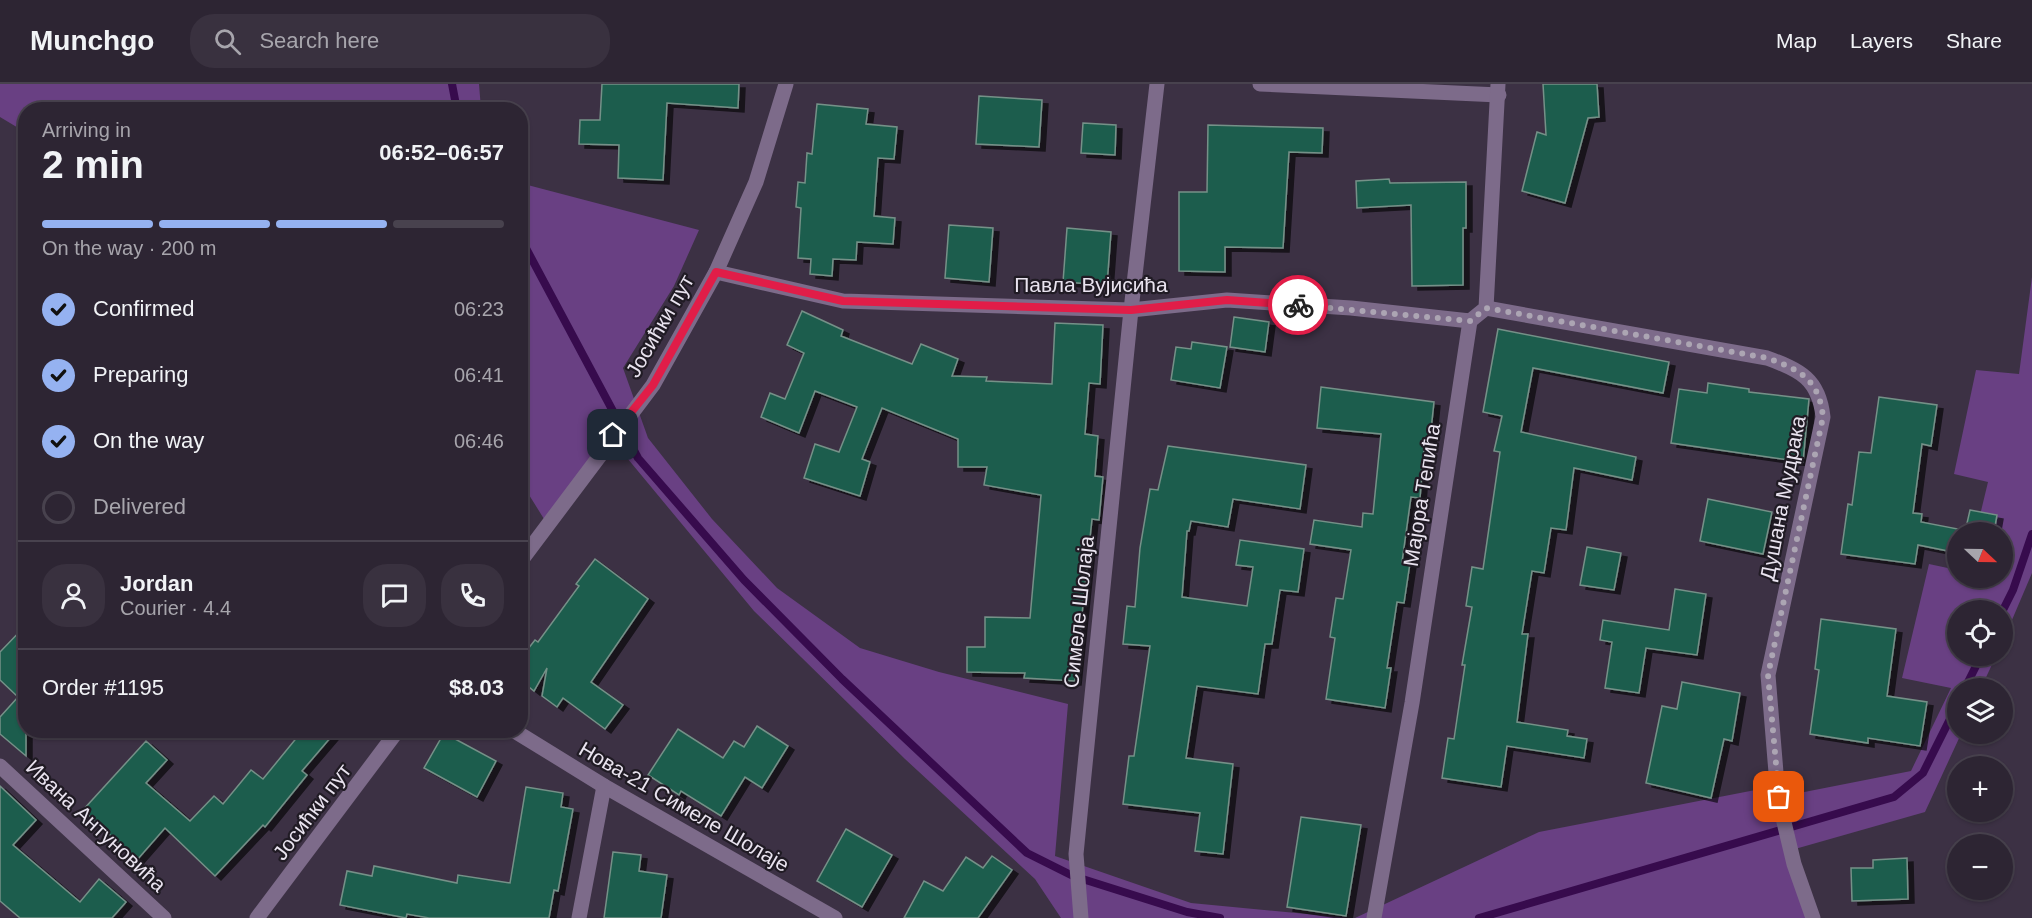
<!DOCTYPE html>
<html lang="en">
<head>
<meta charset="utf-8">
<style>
  body { margin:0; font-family:Arial,sans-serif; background:#39313f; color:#f1f3f6; height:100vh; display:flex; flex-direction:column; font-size:22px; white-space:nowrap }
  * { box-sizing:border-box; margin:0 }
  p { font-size:20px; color:#a7a5ac }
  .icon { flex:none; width:33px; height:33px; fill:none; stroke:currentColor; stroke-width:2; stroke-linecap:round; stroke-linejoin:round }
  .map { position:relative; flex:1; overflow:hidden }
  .side { position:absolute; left:18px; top:18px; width:510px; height:636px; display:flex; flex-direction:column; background:#2d2533; border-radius:24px; box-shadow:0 2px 4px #0004,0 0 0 2px #48424e }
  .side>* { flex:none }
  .needle { width:39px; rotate:112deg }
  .buttons { position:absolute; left:1947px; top:438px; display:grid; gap:12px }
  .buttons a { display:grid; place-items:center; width:66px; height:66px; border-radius:50%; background:#2d2533; box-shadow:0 2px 4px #0004,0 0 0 2px #48424e; font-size:30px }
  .pin { position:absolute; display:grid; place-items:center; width:51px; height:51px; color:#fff; margin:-26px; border-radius:12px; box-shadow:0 3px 9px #0006 }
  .courier { position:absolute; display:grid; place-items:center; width:60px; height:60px; margin:-30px; border:4px solid #e11d48; border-radius:50%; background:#fff; color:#222; box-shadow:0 2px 8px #0007 }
  .overview em { font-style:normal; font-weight:700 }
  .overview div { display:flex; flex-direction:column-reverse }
  .overview { display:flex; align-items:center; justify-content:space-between; height:102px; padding:0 24px }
  h1 { font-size:39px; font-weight:700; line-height:45px }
  .bar { display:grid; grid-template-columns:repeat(4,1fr); gap:9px 6px; align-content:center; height:72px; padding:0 24px }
  .bar i { height:8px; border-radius:4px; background:#48424e }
  .bar .current { background:#95b2f1 }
  .bar p { grid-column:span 4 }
  .line { display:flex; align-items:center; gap:15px; padding:0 24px; border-top:2px solid #48424e }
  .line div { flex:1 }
  .round { display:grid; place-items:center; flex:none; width:63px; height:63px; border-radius:24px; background:#39313f }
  ol { padding:0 24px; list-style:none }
  li { display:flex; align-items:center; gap:18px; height:66px }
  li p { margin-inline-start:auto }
  li .icon { padding:6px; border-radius:50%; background:#95b2f1; color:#111; stroke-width:4 }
  li:last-child { color:#a7a5ac }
  li i { width:33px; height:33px; border:3px solid #48424e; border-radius:50% }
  header { display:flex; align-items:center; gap:36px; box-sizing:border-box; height:84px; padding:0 30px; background:#2d2533; border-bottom:2px solid #48424e }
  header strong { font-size:28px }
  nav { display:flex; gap:33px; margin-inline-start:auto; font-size:21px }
  .search { width:420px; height:54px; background:#39313f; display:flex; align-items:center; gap:15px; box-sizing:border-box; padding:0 21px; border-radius:24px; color:#a7a5ac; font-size:22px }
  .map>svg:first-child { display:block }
  .green { fill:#694083 }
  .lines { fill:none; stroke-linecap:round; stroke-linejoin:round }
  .stream { stroke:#370b4d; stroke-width:8 }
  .building { fill:#1f5d4e; stroke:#759188; stroke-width:1.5; filter:url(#shadow) }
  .minor { stroke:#7d6b8a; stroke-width:15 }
  .done { stroke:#aca5b3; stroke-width:6; stroke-dasharray:0 10.8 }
  .route { stroke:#e11d48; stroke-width:8 }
  .labels { text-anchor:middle; stroke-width:4.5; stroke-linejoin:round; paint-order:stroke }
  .street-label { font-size:21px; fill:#e9e3ef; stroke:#201b24 }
</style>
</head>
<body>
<header>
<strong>Munchgo</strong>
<div class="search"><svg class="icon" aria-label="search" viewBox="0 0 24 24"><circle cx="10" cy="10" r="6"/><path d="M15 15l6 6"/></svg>Search here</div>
<nav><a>Map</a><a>Layers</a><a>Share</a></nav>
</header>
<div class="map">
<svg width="2032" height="834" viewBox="0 0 2032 834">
  <defs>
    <filter id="shadow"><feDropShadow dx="6" dy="4" stdDeviation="0" flood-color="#0009"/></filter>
  </defs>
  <rect width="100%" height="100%" fill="#3c3144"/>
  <g class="green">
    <polygon points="0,0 479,0 481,25 26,26 25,48 0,33"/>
    <polygon points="520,99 699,146 674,202 623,284 648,354 712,435 777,504 860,564 939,588 1068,620 1055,772 1191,819 1348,834 1061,834 1035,795 905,675 754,527 613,357 549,443 521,398"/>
    <polygon points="2032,193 2032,489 2003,557 2002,526 1958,526 1958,572 1996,572 1981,604 1958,604 1958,650 1961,650 1925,728 1795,765 1814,834 1355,834 1539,748 1776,702 1779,713 1911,687 1951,604 1902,594 1929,480 1957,486 1958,494 2002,494 2002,448 1976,448 1988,398 1954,390 1976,286 2019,290"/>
  </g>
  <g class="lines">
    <g class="stream">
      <polyline points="452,0 457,26"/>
      <polyline points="520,153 638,374 744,496 842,595 1027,769 1073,792 1187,828 1220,834"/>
      <polyline points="2002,528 2013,506 2032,450"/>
      <polyline points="1965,604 1981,572"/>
      <polyline points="1479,834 1894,713 1923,689 1958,619"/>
    </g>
  </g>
  <g class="building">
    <polygon points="602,0 739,0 738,24 667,19 663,96 618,94 619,61 579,60 580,36 600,36"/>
    <polygon points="1543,0 1597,0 1599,33 1588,34 1565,119 1522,107 1537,48 1546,51"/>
    <polygon points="979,12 1042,16 1039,63 976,60"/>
    <polygon points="817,20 868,25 866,40 897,43 894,75 878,74 874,132 895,134 893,160 857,158 856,176 833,175 832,192 810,190 811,175 798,174 801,124 796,123 798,98 805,99 807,69 812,70"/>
    <polygon points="1083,39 1116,41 1115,71 1081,69"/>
    <polygon points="1208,41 1323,44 1322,69 1289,68 1283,164 1225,163 1225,188 1179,187 1179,108 1207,108"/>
    <polygon points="1389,95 1390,99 1466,98 1466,144 1463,144 1463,201 1412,202 1411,121 1357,124 1356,97"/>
    <polygon points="949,141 993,144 989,198 945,194"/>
    <polygon points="1067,144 1111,148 1107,201 1063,198"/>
    <polygon points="802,227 843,246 841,252 912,280 921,260 958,275 952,292 987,293 986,297 1052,300 1055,239 1103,241 1100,300 1089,299 1085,350 1098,352 1095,392 1103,393 1099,436 1092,435 1075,597 1024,594 1025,589 967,588 967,563 985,563 985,533 1030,534 1041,411 984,401 987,383 958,383 958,355 882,324 862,375 870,378 860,412 804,394 815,360 839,368 857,323 815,307 799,349 761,333 770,309 785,315 804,269 787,261"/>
    <polygon points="1234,233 1269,238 1265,268 1230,263"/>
    <polygon points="1498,245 1669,278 1663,309 1533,284 1521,348 1636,373 1632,396 1574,384 1566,446 1551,444 1544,489 1532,487 1522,550 1528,550 1517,638 1568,646 1567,652 1587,655 1584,674 1507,662 1501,703 1442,694 1448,654 1454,655 1465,581 1462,581 1472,523 1466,522 1472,483 1483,485 1500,368 1494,367 1502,332 1483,328"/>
    <polygon points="1192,258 1227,263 1220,304 1171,296 1176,263 1191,265"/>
    <polygon points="1708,299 1749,305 1749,308 1809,315 1803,378 1671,359 1679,305 1707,309"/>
    <polygon points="1321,303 1434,318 1430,355 1425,355 1420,414 1411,413 1402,478 1410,479 1404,519 1397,518 1387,584 1391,584 1385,624 1326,615 1335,554 1330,553 1336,514 1343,515 1351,466 1310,460 1314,436 1362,443 1363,429 1373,430 1381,350 1317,344"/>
    <polygon points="1879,313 1937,321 1931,362 1922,360 1913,429 1922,430 1921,438 1958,445 1958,469 1918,461 1915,480 1841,470 1848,420 1852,421 1859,368 1871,369"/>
    <polygon points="1168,362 1306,381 1300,425 1233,415 1228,443 1191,437 1189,447 1187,447 1182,513 1247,522 1253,483 1236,481 1240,456 1304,465 1298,508 1280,506 1272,560 1265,560 1258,610 1197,602 1186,674 1233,680 1223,770 1195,767 1200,729 1123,720 1129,672 1134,672 1150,562 1123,560 1127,522 1135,523 1140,464 1150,405 1158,406"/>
    <polygon points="1708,415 1772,428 1763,470 1700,457"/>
    <polygon points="1970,426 1997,431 1994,448 1965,448"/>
    <polygon points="1587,463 1621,469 1614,506 1580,501"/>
    <polygon points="595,475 648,515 591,598 623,621 605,645 563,614 557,623 542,612 547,584 534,607 520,596 520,575 535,556 538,558 579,502 576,500"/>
    <polygon points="1675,505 1706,510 1697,571 1646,564 1639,609 1605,604 1612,558 1600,556 1603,536 1669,546"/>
    <polygon points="1821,535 1896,545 1887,612 1927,618 1920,662 1868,654 1868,659 1810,650 1819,586 1815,585"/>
    <polygon points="26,541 26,672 0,650 0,633 18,613 0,596 0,568"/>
    <polygon points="1682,598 1740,609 1732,657 1724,655 1711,714 1646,699 1662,622 1677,625"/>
    <polygon points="757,642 788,662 762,704 745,693 721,732 681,707 679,711 648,691 678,645 723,674 734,657 744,663"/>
    <polygon points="303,646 337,646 302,687 307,691 265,743 263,741 215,792 165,744 137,776 83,726 146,657 167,676 146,699 190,737 214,712 223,720 251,686 263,695"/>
    <polygon points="444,649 496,677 477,713 424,684"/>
    <polygon points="0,702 36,736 13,761 80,818 99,795 126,818 112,834 20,834 0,817"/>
    <polygon points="526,703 563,709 561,723 573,725 558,807 554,806 549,834 429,834 407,830 406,834 340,821 347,787 372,792 374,782 457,799 458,791 510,799"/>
    <polygon points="1301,733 1361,741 1346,832 1287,823"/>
    <polygon points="846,745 892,771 862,823 817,797"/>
    <polygon points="613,768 641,771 639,787 667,791 661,834 604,834"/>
    <polygon points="992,772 1012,786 978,834 904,834 924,797 943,807 966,773 983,784"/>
    <polygon points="1907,774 1908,815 1852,817 1851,784 1873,784 1873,776"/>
  </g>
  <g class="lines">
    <g class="minor">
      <polyline points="1260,0 1499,11"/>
      <polyline points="716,188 843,217 1131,226 1227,216 1351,224 1470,237"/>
      <path d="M1486,224L1767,274C1800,286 1819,295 1823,333L1768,591L1778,713L1794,780L1813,834"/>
      <polyline points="520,478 653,301 716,188 756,98 786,0"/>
      <polyline points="513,646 604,702 835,834"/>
      <polyline points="0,682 164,834"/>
      <polyline points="257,834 398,646"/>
      <polyline points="579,834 604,702"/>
      <polyline points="1081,834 1076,770 1131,226 1157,0"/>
      <polyline points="1374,834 1412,619 1470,237 1486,224 1498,0"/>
    </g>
  </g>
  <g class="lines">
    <path class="done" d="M1298,221L1470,237L1486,224L1767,274C1800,286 1819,295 1823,333L1768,591L1779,713"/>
    <polyline class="route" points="613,351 653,301 716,188 843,217 1131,226 1227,216 1298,221"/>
  </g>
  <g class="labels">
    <g class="street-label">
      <text x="1091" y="208">Павла Вујисића</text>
      <text transform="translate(660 242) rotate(-60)" y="7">Јосићки пут</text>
      <text transform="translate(1422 411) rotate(-81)" y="7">Мајора Тепића</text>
      <text transform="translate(1783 414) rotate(-79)" y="7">Душана Мудрака</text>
      <text transform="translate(1079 528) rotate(-84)" y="7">Симеле Шолаја</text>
      <text transform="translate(684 723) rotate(30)" y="7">Нова-21 Симеле Шолаје</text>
      <text transform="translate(312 728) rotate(-53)" y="7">Јосићки пут</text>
      <text transform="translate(96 742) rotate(43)" y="7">Ивана Антуновића</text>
    </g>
  </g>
</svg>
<div class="buttons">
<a><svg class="needle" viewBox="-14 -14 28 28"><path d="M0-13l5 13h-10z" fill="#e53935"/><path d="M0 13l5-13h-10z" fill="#a7a5ac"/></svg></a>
<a><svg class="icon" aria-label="locate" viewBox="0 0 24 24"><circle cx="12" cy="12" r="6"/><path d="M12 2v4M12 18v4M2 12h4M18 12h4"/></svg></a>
<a><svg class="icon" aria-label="layers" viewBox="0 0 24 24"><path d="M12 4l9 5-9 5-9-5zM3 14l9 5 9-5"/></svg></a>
<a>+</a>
<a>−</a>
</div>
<div class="pin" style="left:1779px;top:713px;background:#ea580c"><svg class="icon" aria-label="bag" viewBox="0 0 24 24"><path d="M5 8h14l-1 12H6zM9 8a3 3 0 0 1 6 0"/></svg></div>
<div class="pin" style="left:613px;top:351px;background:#1f2937"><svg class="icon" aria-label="home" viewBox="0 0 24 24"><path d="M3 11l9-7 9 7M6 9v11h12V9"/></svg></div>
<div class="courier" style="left:1298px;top:221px"><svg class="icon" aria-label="bike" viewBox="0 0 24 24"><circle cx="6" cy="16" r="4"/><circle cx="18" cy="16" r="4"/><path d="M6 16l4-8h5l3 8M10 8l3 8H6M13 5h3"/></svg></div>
<section class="side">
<div class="overview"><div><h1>2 min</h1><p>Arriving in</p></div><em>06:52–06:57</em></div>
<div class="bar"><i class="current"></i><i class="current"></i><i class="current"></i><i></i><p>On the way · 200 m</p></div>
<ol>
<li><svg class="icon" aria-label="check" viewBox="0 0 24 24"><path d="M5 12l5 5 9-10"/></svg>Confirmed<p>06:23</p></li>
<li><svg class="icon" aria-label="check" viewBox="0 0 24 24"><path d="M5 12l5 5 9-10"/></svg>Preparing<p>06:41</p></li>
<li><svg class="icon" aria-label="check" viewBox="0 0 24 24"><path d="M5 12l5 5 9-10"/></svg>On the way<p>06:46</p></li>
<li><i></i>Delivered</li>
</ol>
<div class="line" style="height:108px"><a class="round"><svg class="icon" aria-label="person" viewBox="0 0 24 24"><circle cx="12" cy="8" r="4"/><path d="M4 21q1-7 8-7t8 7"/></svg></a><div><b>Jordan</b><p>Courier · 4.4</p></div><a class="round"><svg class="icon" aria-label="chat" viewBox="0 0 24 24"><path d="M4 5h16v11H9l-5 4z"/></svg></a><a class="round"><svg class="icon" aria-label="phone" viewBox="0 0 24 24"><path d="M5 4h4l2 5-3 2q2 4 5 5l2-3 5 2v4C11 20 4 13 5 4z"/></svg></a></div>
<div class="line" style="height:78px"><div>Order #1195</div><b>$8.03</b></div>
</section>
</div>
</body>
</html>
